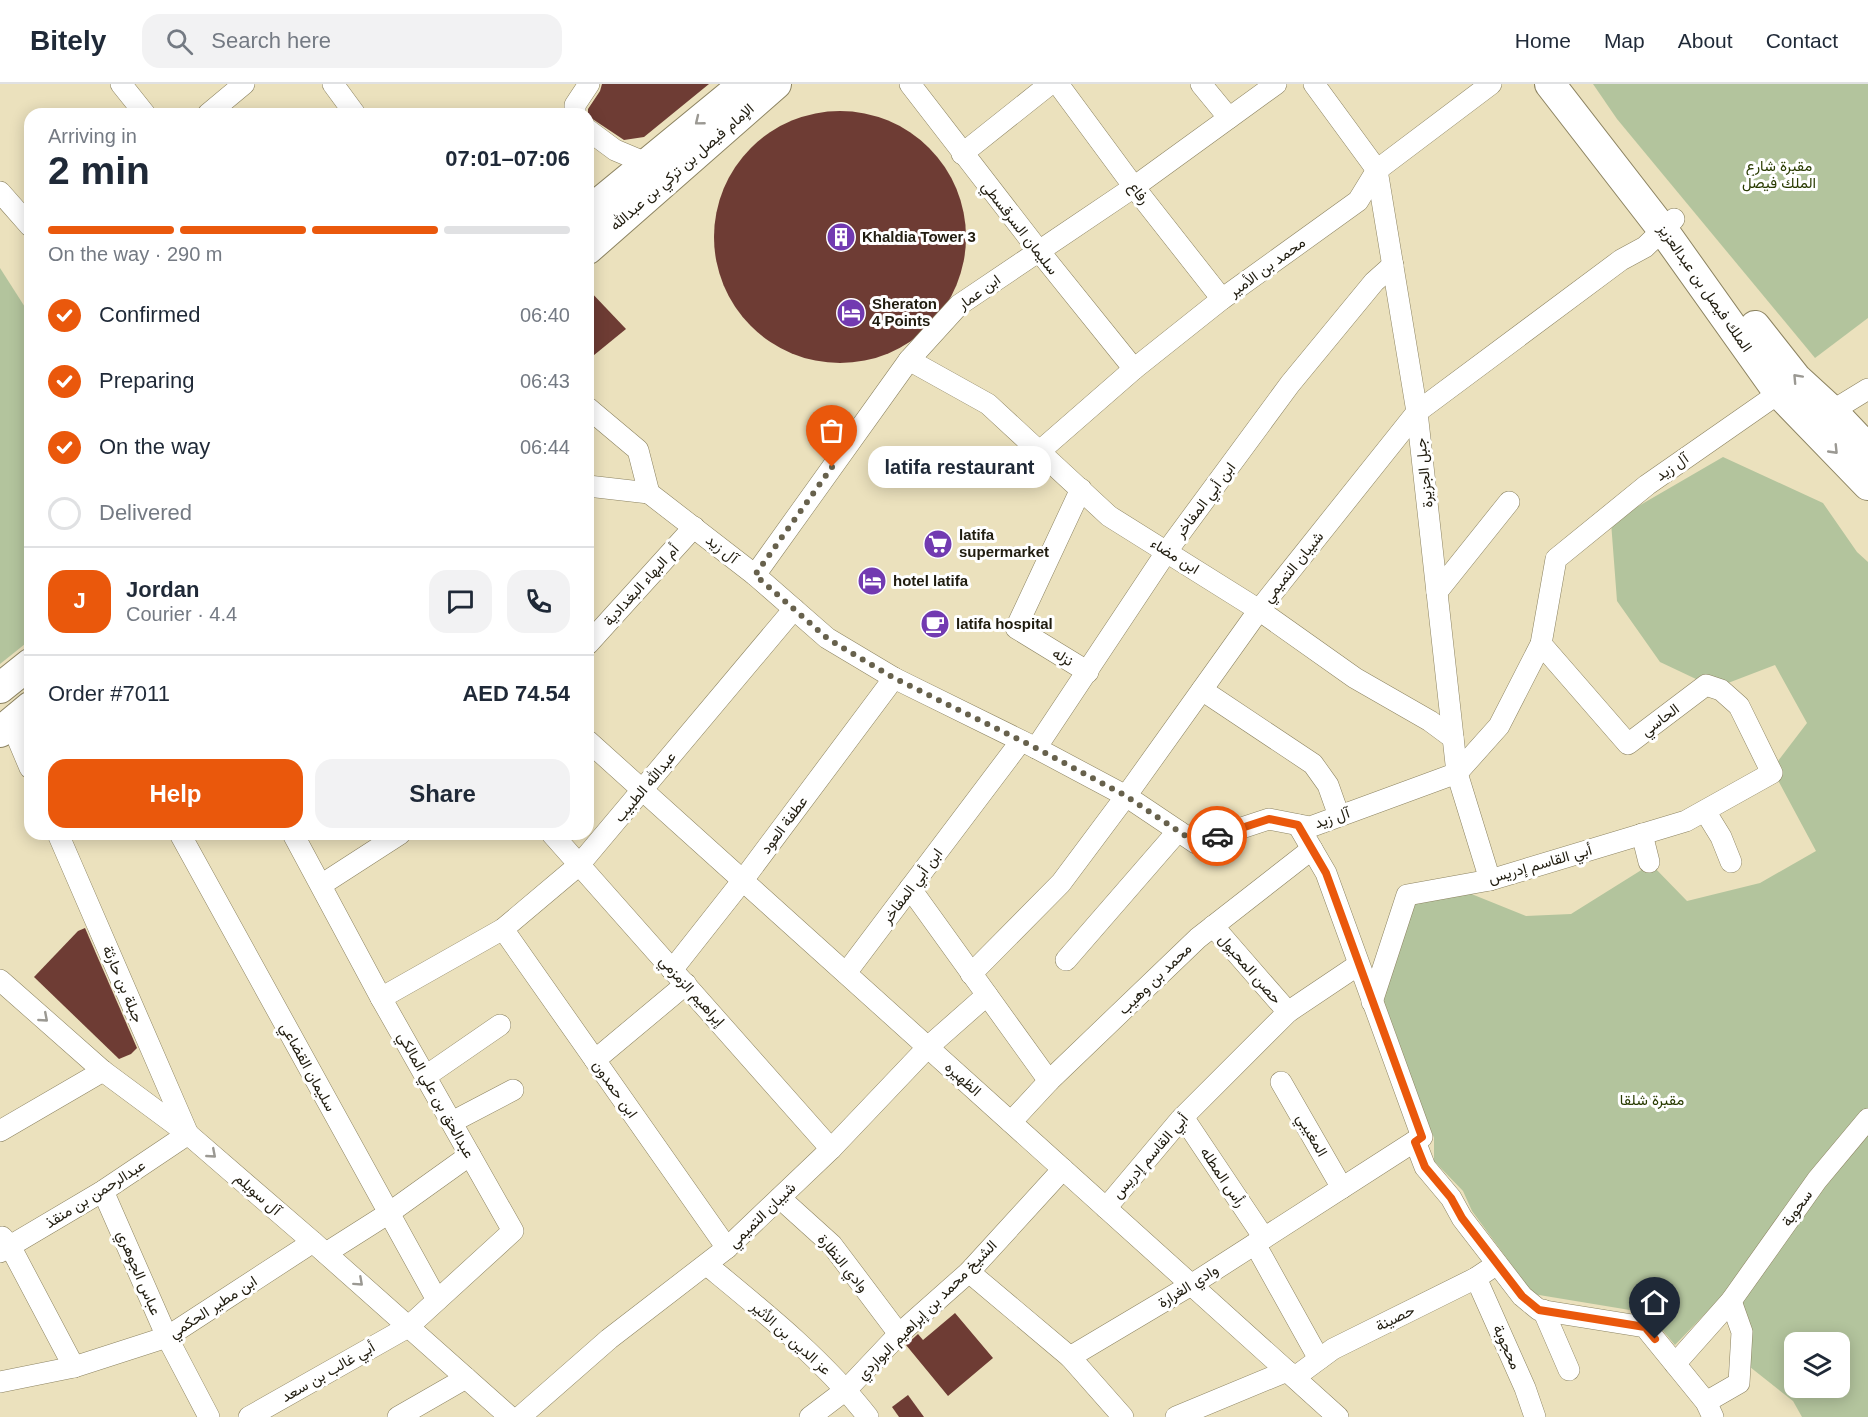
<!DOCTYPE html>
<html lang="en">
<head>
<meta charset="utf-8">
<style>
  body { margin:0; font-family:Arial,Vazirmatn,sans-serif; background:#f2f2f3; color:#1f2937; height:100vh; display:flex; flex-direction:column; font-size:22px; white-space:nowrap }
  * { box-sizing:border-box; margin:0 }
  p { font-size:20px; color:#747a83 }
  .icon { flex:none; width:33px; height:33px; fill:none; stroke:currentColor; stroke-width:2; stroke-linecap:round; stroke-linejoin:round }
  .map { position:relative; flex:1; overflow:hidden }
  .drawer { position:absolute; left:24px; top:24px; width:570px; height:732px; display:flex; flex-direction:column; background:#fff; border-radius:18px; box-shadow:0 3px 15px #0003 }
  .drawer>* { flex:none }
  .fabs { position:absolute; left:1784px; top:1248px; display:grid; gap:12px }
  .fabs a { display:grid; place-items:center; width:66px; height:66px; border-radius:12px; background:#fff; box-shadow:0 3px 15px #0003; font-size:30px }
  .pin { position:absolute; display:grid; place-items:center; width:51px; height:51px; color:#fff; margin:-62px -26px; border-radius:50% 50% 50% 0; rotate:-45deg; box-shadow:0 0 6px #0007 }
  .pin .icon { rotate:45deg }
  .courier { position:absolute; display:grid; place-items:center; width:60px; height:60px; margin:-30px; border:4px solid #ea580c; border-radius:50%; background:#fff; color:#222; box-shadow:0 2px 8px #0007 }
  .bubble { position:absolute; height:42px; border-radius:18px; background:#fff; box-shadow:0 3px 15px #0003; font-size:20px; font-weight:700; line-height:42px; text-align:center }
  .summary em { font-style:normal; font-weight:700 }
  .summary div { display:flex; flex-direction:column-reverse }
  .summary { display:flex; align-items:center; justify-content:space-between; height:102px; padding:0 24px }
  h1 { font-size:39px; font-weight:700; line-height:45px }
  .bar { display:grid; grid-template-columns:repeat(4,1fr); gap:9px 6px; align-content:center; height:72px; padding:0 24px }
  .bar i { height:8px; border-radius:4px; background:#e0e1e3 }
  .bar .active { background:#ea580c }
  .bar p { grid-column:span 4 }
  .line { display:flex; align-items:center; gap:15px; padding:0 24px; border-top:2px solid #e0e1e3 }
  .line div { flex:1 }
  .round { display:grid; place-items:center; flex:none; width:63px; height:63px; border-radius:18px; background:#f2f2f3 }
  ol { padding:0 24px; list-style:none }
  li { display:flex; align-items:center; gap:18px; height:66px }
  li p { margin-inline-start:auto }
  li .icon { padding:6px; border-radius:50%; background:#ea580c; color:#fff; stroke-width:4 }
  li:last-child { color:#747a83 }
  li i { width:33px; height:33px; border:3px solid #e0e1e3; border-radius:50% }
  .action { display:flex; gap:12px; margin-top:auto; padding:12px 24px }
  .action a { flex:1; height:69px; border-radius:18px; background:#ea580c; color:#fff; font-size:24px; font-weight:700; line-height:69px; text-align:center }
  .action a+a { background:#f2f2f3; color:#1f2937 }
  header { display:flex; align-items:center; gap:36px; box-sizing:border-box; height:84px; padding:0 30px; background:#fff; border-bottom:2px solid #e0e1e3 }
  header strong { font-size:28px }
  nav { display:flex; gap:33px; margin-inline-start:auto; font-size:21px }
  .search { width:420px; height:54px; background:#f2f2f3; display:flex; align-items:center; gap:15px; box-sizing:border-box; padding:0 21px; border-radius:18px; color:#747a83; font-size:22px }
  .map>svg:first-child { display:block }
  .green { fill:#b3c49d; fill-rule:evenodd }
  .building { fill:#6e3c34 }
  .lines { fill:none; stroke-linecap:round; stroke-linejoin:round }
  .street-casing { stroke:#8c8361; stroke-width:22 }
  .secondary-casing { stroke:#8c8361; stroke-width:32 }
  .street { stroke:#fff; stroke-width:21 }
  .secondary { stroke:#fff; stroke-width:30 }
  .oneway { stroke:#9b9993 }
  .done { stroke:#67614c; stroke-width:6; stroke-dasharray:0 10.8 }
  .route { stroke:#ea580c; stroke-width:8 }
  .labels { text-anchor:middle; stroke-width:6; stroke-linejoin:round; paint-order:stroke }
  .park-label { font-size:15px; fill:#293b01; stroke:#fff }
  .street-label { font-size:15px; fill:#201c0f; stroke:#fff }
  .poi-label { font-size:15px; font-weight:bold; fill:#201c0f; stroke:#fff; text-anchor:start }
</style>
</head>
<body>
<header>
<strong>Bitely</strong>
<div class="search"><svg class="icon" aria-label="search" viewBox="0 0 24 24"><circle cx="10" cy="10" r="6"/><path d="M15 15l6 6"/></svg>Search here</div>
<nav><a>Home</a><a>Map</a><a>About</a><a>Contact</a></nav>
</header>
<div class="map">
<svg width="1868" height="1333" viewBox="0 0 1868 1333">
  <rect width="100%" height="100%" fill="#ebe1bd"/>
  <g class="green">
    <polygon points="1593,0 1868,0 1868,234 1815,274 1617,35"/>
    <polygon points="0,184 30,231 30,556 0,580"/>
    <path d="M1723,373L1823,419L1857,468L1868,478V1333H1802L1793,1317L1750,1283L1730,1204L1675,1261L1648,1229L1533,1210L1472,1127L1463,1107L1434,1077V1054L1410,996L1395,947L1384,942L1379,902L1405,823L1464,807L1526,832L1571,830L1651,780L1687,817L1760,799L1816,767L1772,685L1807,639L1775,581L1715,604L1660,578L1617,517L1611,438ZM1794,1258H1839V1304H1794Z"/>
  </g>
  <g class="building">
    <polygon points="602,0 709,0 644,53 624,56 588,32 588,25 600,7"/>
    <circle cx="840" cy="153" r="126"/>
    <polygon points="588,205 626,245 588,276"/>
    <polygon points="85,844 137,964 131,970 119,975 34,893 78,847"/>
    <polygon points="955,1229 993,1274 948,1312 906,1261 918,1250 923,1256"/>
    <polygon points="908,1311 924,1333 899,1333 892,1323"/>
  </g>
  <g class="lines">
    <g class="street-casing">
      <g id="street">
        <polyline points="121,0 145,30"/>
        <polyline points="333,0 355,30"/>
        <polyline points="910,0 1039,167 1134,285"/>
        <polyline points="1058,0 1134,103 1222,215"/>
        <polyline points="1201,0 1229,34"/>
        <polyline points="1314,0 1377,86 1417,328 1457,689 1490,796"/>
        <polyline points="208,30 244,0"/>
        <polyline points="575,30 575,21 589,0"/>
        <polyline points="588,46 615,66 646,79"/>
        <polyline points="962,70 1050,0"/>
        <polyline points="0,108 30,142"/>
        <polyline points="909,276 988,320 1109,432 1259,526 1355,594 1430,637 1453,654"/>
        <polyline points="588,324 638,366 649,409 755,491 827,554 894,594 1036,664 1126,712 1196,759 1269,735 1310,743 1457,689 1499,642 1541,560 1556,475 1647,401 1779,309"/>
        <polyline points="1832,327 1868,305"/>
        <polyline points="1040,367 1134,285 1222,215 1358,117 1377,86 1491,0"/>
        <polyline points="588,402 649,409"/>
        <polyline points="1081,405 1016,544 1088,588"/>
        <polyline points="755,491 909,276 959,221 1134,103 1276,0"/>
        <polyline points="1437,508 1509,418"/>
        <polyline points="588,560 694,443"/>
        <polyline points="1202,606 1313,680 1328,701 1339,732"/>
        <polyline points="11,639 30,684"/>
        <polyline points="588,657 1338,1333"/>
        <polyline points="1036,664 1167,467 1290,300 1374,198 1393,181"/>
        <polyline points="1705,727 1721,753 1731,778"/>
        <polyline points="1298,741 1326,789 1422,1053 1415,1057 1425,1083 1451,1114 1462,1134 1522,1212 1539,1226 1645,1243 1706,1318 1713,1333"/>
        <polyline points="180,750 437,1216"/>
        <polyline points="552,750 831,1065"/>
        <polyline points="1642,750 1649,778"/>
        <polyline points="321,801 400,750"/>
        <polyline points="910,804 1049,997"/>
        <polyline points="1213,842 1288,928"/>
        <polyline points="503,845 727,1164"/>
        <polyline points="1066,876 1178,747"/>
        <polyline points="672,886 743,796 894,594"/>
        <polyline points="846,889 1021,657"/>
        <polyline points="971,890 1061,799 1126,712 1259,526 1417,328 1621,176 1645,163 1674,135"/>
        <polyline points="0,896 103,987 188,1050 313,1158 510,1333"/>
        <polyline points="381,914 503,845 579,781 794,525"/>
        <polyline points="1372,918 1407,811 1490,796 1686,737 1772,689 1739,622 1721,606 1706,601 1628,660 1541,560"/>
        <polyline points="595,976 686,900"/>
        <polyline points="426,992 500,941"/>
        <polyline points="1281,998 1342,1104"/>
        <polyline points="1183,1033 1264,1154"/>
        <polyline points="452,1038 513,1006"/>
        <polyline points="1011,1038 1049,997 1198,854 1312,765"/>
        <polyline points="0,1047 103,987"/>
        <polyline points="103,1107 167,1253 209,1333"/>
        <polyline points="780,1114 832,1161 899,1250"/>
        <polyline points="1106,1124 1180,1036 1288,928 1358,881"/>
        <polyline points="2,1153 10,1162 74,1283"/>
        <polyline points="1255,1160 1319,1275"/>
        <polyline points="0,1168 103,1107 188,1050 58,750"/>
        <polyline points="326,1169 389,1129 470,1071"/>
        <path d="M707,1181C764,1228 823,1275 868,1333"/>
        <polyline points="969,1188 1070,1273 1191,1201 1415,1057"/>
        <polyline points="1476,1194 1525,1304 1535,1333"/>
        <polyline points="1543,1226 1569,1286"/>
        <polyline points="1070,1273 1123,1333"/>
        <polyline points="1675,1280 1731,1217 1817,1096 1868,1035"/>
        <polyline points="1295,1293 1333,1265 1476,1194 1497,1180"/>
        <polyline points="0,1298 74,1283 167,1253 313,1158"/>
        <polyline points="1706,1318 1739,1299 1742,1248 1731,1217"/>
        <polyline points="249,1333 408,1243 513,1147 381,914 293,750"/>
        <polyline points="398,1333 466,1294"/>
        <polyline points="520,1333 609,1255 727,1164 831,1065 928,963 987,911"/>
        <polyline points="810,1333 847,1305 899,1250 969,1188 1063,1085"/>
        <polyline points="1176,1333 1287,1287"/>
      </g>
    </g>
    <g class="secondary-casing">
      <g id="secondary">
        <polyline points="1550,0 1663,146 1779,309 1868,401"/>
        <polyline points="588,128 744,0"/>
        <polyline points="588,165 776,0"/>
        <polyline points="1755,242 1796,294 1832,327 1868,365"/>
        <polyline points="0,604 30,580"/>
        <polyline points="0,648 30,623"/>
      </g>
    </g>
    <use href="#street" class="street"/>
    <use href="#secondary" class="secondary"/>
  </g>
  <defs><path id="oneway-chevron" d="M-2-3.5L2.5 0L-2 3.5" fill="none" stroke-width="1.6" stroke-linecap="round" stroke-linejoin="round" transform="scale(1.5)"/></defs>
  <g class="oneway">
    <use href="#oneway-chevron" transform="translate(699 37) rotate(141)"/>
    <use href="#oneway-chevron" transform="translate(1797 294) rotate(-133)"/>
    <use href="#oneway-chevron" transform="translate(1834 366) rotate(46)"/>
    <use href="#oneway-chevron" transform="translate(44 934) rotate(41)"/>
    <use href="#oneway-chevron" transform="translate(212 1070) rotate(41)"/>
    <use href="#oneway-chevron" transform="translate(359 1198) rotate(42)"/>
  </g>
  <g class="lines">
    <polyline class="done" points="832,383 755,491 827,554 843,564 894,594 1036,664 1126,712 1196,759 1217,752"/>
    <polyline class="route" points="1217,752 1269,735 1298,741 1326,789 1422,1053 1415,1058 1425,1083 1451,1114 1462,1134 1522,1212 1539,1226 1645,1243 1655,1255"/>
  </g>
  <defs>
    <g id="building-disc" transform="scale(1.5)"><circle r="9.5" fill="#723ab1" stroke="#fff"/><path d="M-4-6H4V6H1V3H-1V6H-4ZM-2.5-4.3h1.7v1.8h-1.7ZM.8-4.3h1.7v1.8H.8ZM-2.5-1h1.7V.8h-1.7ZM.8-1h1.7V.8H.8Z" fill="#fff"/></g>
    <g id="hotel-disc" transform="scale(1.5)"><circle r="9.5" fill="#723ab1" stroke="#fff"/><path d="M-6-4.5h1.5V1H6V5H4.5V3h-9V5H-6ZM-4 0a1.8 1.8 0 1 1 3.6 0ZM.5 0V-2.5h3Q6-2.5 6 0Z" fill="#fff"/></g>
    <g id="supermarket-disc" transform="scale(1.5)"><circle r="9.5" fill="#723ab1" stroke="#fff"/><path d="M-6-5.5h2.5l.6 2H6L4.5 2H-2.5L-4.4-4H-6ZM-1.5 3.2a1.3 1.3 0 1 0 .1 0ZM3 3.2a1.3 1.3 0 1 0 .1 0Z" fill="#fff"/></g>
    <g id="cafe-disc" transform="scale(1.5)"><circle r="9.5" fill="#723ab1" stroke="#fff"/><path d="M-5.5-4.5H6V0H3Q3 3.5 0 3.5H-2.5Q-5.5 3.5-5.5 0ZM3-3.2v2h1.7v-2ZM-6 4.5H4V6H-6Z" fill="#fff"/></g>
  </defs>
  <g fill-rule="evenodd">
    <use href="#building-disc" x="841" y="153"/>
    <use href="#hotel-disc" x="851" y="229"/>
    <use href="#supermarket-disc" x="938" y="460"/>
    <use href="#hotel-disc" x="872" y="497"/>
    <use href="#cafe-disc" x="935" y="540"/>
  </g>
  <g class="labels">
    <g class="park-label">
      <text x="1779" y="87">مقبرة شارع<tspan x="1779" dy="17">الملك فيصل</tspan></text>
      <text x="1652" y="1021">مقبرة شلقا</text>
    </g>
    <g class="street-label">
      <text transform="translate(682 83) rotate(-41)" y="5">الإمام فيصل بن تركي بن عبدالله</text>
      <text transform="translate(1139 109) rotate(52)" y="5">رفاع</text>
      <text transform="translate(1020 144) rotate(52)" y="5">سليمان السرقسطي</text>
      <text transform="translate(1267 183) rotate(-36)" y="5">محمد بن الأمير</text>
      <text transform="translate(1705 204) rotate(55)" y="5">الملك فيصل بن عبدالعزيز</text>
      <text transform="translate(979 208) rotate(-36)" y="5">ابن عمار</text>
      <text transform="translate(1672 383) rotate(-35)" y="5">آل زيد</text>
      <text transform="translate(1424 389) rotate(-96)" y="5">جبل الجزيرة</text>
      <text transform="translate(1205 416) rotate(-53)" y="5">ابن أبي المفاخر</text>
      <text transform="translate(722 465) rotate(38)" y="5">آل زيد</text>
      <text transform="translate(1175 472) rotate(32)" y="5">ابن مضاء</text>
      <text transform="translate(1293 483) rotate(-51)" y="5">شيبان التميمي</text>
      <text transform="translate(641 501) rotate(-48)" y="5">أم البهاء البغدادية</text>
      <text transform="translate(1063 573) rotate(31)" y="5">نزله</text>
      <text transform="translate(1660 636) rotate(-37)" y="5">الحاسي</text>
      <text transform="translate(645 703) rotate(-50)" y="5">عبدالله الطبيب</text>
      <text transform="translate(1332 734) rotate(-19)" y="5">آل زيد</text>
      <text transform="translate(784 741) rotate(-53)" y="5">عطفة العود</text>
      <text transform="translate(1540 780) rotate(-16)" y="5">أبي القاسم إدريس</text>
      <text transform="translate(912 802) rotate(-53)" y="5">ابن أبي المفاخر</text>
      <text transform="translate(1250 885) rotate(49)" y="5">حصن المحيول</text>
      <text transform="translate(1155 895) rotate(-44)" y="5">محمد بن وهيب</text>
      <text transform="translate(123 900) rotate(67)" y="5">جبلة بن حارثة</text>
      <text transform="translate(692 907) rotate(48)" y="5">إبراهيم الزمزمي</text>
      <text transform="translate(308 983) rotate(61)" y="5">سليمان القضاعي</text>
      <text transform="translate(963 995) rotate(42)" y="5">الظهيره</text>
      <text transform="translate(615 1005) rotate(55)" y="5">ابن حمدون</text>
      <text transform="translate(436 1011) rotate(61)" y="5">عبدالحق بن علي المالكي</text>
      <text transform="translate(1312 1051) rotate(60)" y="5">المغيبي</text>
      <text transform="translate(1150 1072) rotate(-49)" y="5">أبي القاسم إدريس</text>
      <text transform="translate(1223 1093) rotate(56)" y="5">رأس المطله</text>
      <text transform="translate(95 1110) rotate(-32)" y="5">عبدالرحمن بن منقذ</text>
      <text transform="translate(258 1110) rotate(41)" y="5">آل سويلم</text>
      <text transform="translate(1797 1124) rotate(-54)" y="5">سحوبة</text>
      <text transform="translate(762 1131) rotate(-44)" y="5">شيبان التميمي</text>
      <text transform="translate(843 1179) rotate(50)" y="5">وادي النظارة</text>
      <text transform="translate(139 1189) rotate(67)" y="5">عباس الجوهري</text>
      <text transform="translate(1188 1202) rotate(-32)" y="5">وادي الغرارة</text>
      <text transform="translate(213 1223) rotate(-33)" y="5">ابن مطير الحكمي</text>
      <text transform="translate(927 1226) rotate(-45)" y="5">الشيخ محمد بن إبراهيم البواردي</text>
      <text transform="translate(1395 1234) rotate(-26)" y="5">حصينة</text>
      <text transform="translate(791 1254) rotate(42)" y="5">عز الدين بن الأثير</text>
      <text transform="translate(1507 1263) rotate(66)" y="5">محجوبة</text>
      <text transform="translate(328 1288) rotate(-30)" y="5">أبي غالب بن سعد</text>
    </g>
    <g class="poi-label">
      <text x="862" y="158">Khaldia Tower 3</text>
      <text x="872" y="225">Sheraton<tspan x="872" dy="17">4 Points</tspan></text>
      <text x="959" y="456">latifa<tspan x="959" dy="17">supermarket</tspan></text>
      <text x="893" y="502">hotel latifa</text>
      <text x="956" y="545">latifa hospital</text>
    </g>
  </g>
</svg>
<div class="fabs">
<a><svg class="icon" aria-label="layers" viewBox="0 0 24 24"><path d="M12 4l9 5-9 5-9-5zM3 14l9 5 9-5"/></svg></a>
</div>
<div class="pin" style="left:832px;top:383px;background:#ea580c"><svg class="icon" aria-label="bag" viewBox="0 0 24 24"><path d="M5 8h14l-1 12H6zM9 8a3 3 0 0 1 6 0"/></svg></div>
<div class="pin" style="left:1655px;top:1255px;background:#1f2937"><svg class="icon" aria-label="home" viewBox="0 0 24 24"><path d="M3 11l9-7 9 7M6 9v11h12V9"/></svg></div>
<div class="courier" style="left:1217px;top:752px"><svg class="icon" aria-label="car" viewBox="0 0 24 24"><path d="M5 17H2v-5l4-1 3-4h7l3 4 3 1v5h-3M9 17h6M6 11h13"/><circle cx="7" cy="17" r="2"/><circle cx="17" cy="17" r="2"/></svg></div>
<div class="bubble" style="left:868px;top:362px;width:183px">latifa restaurant</div>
<section class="drawer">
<div class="summary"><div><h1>2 min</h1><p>Arriving in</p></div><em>07:01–07:06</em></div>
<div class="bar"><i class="active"></i><i class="active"></i><i class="active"></i><i></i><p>On the way · 290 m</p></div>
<ol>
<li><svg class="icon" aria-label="check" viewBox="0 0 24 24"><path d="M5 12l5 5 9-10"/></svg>Confirmed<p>06:40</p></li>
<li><svg class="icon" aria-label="check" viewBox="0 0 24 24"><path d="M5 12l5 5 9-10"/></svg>Preparing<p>06:43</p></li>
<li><svg class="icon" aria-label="check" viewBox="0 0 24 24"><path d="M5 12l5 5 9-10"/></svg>On the way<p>06:44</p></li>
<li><i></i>Delivered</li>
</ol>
<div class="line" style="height:108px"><b class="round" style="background:#ea580c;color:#fff">J</b><div><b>Jordan</b><p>Courier · 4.4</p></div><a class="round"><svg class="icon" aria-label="chat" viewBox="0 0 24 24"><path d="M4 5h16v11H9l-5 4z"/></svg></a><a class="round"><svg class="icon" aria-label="phone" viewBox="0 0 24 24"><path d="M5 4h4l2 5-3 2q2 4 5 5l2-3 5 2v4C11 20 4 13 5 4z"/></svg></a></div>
<div class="line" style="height:78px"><div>Order #7011</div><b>AED 74.54</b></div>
<div class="action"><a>Help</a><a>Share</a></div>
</section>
</div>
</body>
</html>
